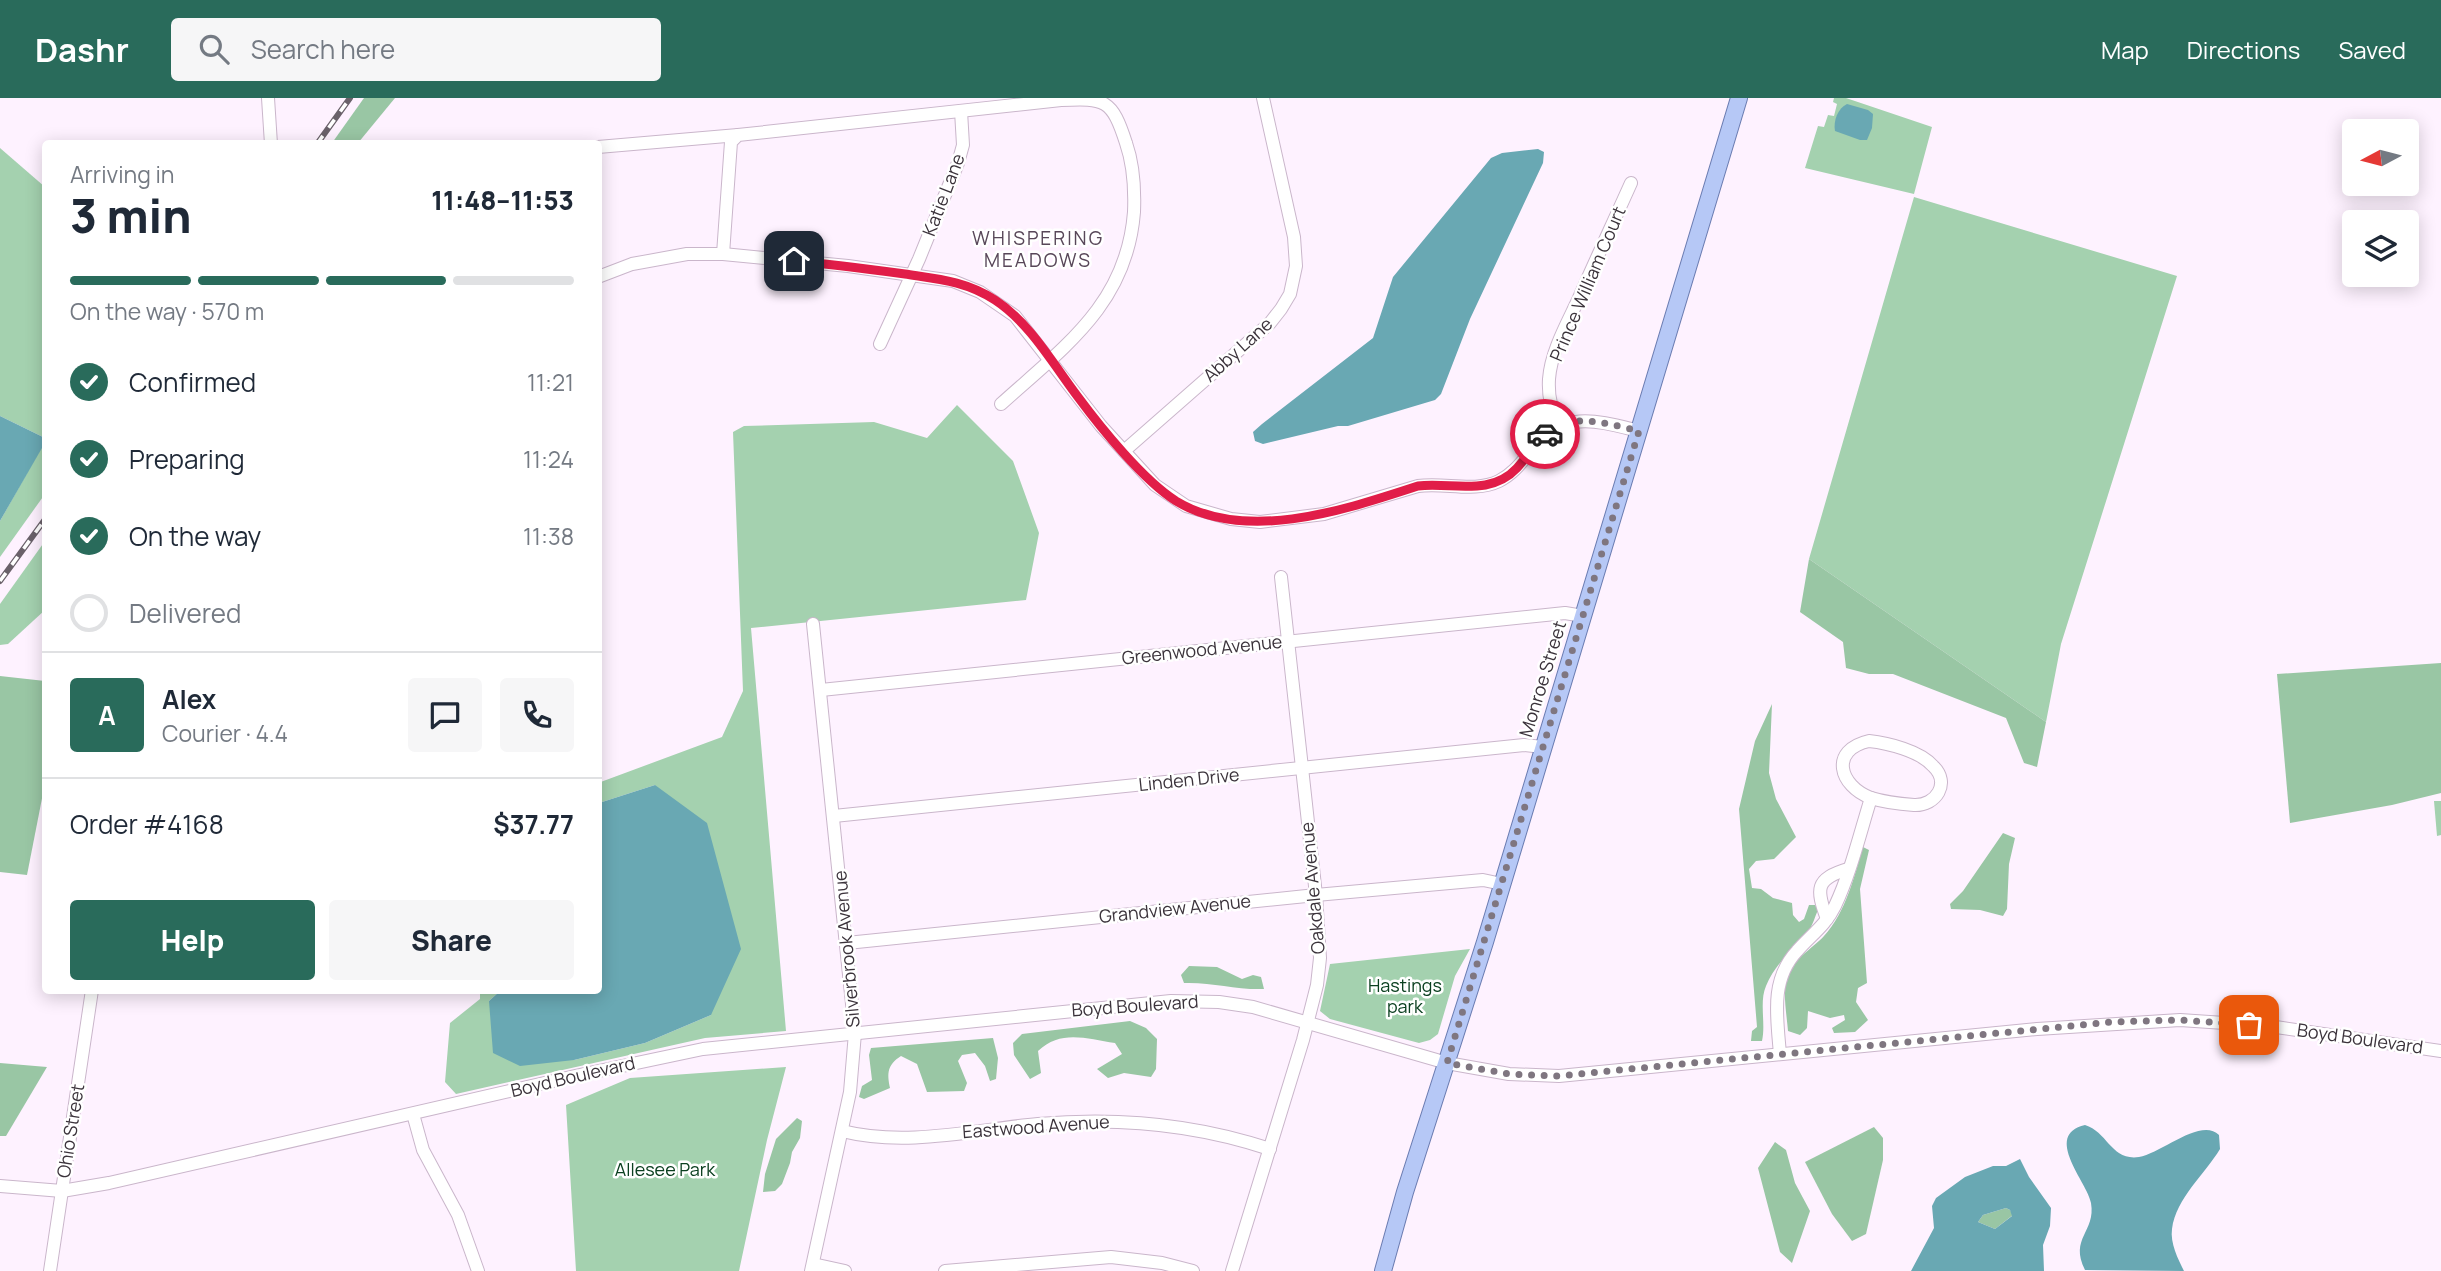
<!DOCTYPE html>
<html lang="en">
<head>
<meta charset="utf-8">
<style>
  body { margin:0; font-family:Manrope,sans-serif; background:#f6f6f7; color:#1f2937; height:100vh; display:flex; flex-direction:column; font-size:26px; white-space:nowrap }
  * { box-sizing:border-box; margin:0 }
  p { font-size:23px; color:#747a83 }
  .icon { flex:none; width:38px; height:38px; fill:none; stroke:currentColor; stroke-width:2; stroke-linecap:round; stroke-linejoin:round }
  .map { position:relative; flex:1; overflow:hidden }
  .drawer { position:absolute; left:42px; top:42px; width:560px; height:854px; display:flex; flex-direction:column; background:#fff; border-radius:7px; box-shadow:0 4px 18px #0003 }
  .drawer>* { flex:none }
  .needle { width:46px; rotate:263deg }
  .tools { position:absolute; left:2342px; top:21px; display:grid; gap:14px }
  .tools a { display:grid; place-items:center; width:77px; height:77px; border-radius:7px; background:#fff; box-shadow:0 4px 18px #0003; font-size:35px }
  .pin { position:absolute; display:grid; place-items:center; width:60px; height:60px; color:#fff; margin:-30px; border-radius:14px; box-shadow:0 4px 10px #0006 }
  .courier { position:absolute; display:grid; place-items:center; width:70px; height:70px; margin:-35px; border:5px solid #e11d48; border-radius:50%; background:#fff; color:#222; box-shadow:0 2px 9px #0007 }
  .overview em { font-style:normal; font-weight:800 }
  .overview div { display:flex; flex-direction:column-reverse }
  .overview { display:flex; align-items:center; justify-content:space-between; height:119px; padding:0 28px }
  h1 { font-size:46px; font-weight:800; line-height:52px }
  .bar { display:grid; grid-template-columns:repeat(4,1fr); gap:10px 7px; align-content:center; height:84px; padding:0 28px }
  .bar i { height:9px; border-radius:5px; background:#e0e1e3 }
  .bar .active { background:#296b5b }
  .bar p { grid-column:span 4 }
  .line { display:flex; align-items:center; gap:18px; padding:0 28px; border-top:2px solid #e0e1e3 }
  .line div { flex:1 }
  .round { display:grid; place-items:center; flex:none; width:74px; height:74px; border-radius:7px; background:#f6f6f7 }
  ol { padding:0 28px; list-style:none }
  li { display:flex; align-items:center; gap:21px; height:77px }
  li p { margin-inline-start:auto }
  li .icon { padding:7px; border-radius:50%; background:#296b5b; color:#fff; stroke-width:4 }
  li:last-child { color:#747a83 }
  li i { width:38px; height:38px; border:4px solid #e0e1e3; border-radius:50% }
  .primary-button { display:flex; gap:14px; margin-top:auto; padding:14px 28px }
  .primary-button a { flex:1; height:80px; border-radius:7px; background:#296b5b; color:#fff; font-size:28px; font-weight:800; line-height:80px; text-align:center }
  .primary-button a+a { background:#f6f6f7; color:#1f2937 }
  header { display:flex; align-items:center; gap:42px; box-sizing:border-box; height:98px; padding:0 35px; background:#296b5b; color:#fff }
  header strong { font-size:33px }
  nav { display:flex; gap:38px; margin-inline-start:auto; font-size:24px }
  .search { width:490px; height:63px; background:#f6f6f7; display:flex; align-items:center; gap:18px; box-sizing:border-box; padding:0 24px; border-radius:7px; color:#747a83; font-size:26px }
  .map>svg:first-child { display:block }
  .green { fill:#a4d1af }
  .forest { fill:#99c6a4 }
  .water { fill:#69a8b3; fill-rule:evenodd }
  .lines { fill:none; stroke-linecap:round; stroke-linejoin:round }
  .minor-casing { stroke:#cab6cb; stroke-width:14 }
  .major-casing { stroke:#6b7cb1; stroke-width:18 }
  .minor { stroke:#fff; stroke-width:12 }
  .major { stroke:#b6c8f6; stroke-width:16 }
  .rail-casing { stroke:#6a616a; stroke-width:6 }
  .rail { stroke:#fff; stroke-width:3.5; stroke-dasharray:10; stroke-linecap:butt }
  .done { stroke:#7f7680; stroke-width:7; stroke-dasharray:0 12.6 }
  .route { stroke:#e11d48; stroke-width:9 }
  .labels { text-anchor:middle; stroke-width:5; stroke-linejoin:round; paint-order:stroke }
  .street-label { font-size:18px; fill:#3b333b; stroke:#fff }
  .park-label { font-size:18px; fill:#0b4020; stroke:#fff }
  .neighbourhood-label { font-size:19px; letter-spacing:2px; fill:#584759; stroke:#fff }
</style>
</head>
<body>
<header>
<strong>Dashr</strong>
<div class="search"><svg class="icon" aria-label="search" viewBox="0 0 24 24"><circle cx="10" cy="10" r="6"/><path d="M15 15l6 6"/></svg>Search here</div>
<nav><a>Map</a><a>Directions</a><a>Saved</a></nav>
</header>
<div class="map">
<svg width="2441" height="1173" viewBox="0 0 2441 1173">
  <rect width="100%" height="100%" fill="#fef2ff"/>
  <g class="green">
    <polygon points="1834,0 1846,0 1932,29 1914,96 1805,70 1818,28 1824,29 1828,17 1834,18 1837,6 1833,4"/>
    <polygon points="0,50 45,89 45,340 0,318"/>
    <polygon points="1914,99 2177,178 2061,546 2046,624 1809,461"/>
    <polygon points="957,307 1013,363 1039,435 1026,502 751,530 786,933 705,940 456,996 445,984 450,925 480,901 480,893 500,893 489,903 574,962 645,945 711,917 655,687 599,705 598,685 722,639 743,593 733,334 744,328 874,324 927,340"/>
    <polygon points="45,343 45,396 0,459 0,423"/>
    <polygon points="45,443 45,512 8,546 0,547 0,506"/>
    <polygon points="2434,703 2441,703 2441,737 2437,738"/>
    <polygon points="1470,851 1455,878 1438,936 1430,942 1419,945 1330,921 1320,913 1330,866"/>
    <polygon points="786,969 767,1042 739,1173 576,1173 566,1007 630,980"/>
  </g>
  <g class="forest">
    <polygon points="364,0 395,0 358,45 332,45"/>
    <polygon points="1809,461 2046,624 2037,669 2024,665 2006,620 1893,576 1869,576 1846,570 1843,544 1800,514"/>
    <polygon points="2441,565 2441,695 2392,707 2290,725 2277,576"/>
    <polygon points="0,578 45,583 45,685 27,777 0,774"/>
    <path d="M1772,606L1769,675L1776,701L1796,739L1774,761L1756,763L1749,771L1752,790L1761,791L1773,800L1792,805L1793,817L1799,824L1804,821L1809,807H1815L1818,812C1815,818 1813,827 1809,832C1794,850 1775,866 1766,888C1759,904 1766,926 1762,943H1751L1752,933L1757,929L1739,711L1755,643Z"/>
    <polygon points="2003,735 2015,740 2009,766 2007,811 2003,818 1980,812 1951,811 1950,806 1963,793"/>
    <path d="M1863,749L1869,752L1860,791L1867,885L1858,890L1856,904L1868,922L1855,934L1834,935L1832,930L1845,922L1844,917L1830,920L1808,913L1807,930L1800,937L1788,933C1787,919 1782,892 1787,878C1793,861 1812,851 1824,838C1846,814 1854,779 1863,749Z"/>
    <path d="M1189,868L1217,869L1242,881L1253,877L1261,879L1264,891C1236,892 1212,884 1184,885L1181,877Z"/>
    <path d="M1130,923L1146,930L1157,941L1156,971L1151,979L1124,975L1108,980L1097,971L1122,956L1115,945C1087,941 1061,931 1038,953L1041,975L1030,981L1014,957L1013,945L1022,936Z"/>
    <path d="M993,940L998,960L996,981L990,983L985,968L975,955L962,957L958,963L967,985L964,993L927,994L917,966L901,958C887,967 887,975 890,990L864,1001L859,999L862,988L872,982L869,957L871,950Z"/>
    <polygon points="0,965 47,969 6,1038 0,1038"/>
    <polygon points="797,1020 802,1023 800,1040 792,1054 790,1065 782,1086 775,1093 763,1094 765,1076 776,1041"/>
    <polygon points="1874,1029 1883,1040 1883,1062 1866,1136 1852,1143 1832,1116 1805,1064"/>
    <polygon points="1775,1044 1786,1052 1795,1085 1810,1113 1792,1165 1780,1154 1758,1070"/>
    <polygon points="2006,1110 2010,1112 2013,1117 1995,1131 1978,1124 1983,1117"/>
  </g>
  <g class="water">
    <path d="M1847,6L1868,12L1873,16L1872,30L1867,42H1860L1835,33C1833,23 1838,10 1847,6Z"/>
    <polygon points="1538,51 1544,54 1543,65 1470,221 1441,296 1435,302 1348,328 1338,328 1263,346 1255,343 1253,334 1262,326 1373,240 1393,179 1491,60 1502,55"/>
    <polygon points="0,318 45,340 46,343 0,423"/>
    <polygon points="655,687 707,725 741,851 711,917 645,945 574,962 520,968 493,955 489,903 500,893 598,892 599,705"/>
    <path d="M2085,1027C2108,1034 2111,1063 2139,1059C2162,1055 2201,1019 2219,1037L2220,1051C2205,1076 2176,1100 2172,1131C2170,1145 2178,1161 2184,1173L2085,1172C2069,1140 2096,1134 2091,1105C2088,1085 2042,1037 2085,1027Z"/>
    <path d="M2020,1061L2029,1079L2051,1110L2050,1128L2043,1147L2044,1173H1911L1934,1130L1932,1108L1936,1100L1965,1079L1993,1068H2006ZM2006,1110L2010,1112L2012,1118L1995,1131L1978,1124L1983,1117Z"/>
  </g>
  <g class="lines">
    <g class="minor-casing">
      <g id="minor">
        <polyline points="268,0 271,46"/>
        <polyline points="598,49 738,37"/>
        <path d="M723,156L731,44L738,37L1061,2C1105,0 1112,1 1126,45C1134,68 1135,90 1134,114C1127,206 1064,249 1001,306"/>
        <path d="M598,179L632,166L687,156H723L848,168L953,183L980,194L1015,218L1101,328L1155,387L1186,408L1231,421L1260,424L1324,416L1418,388C1445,384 1474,395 1499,383C1515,375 1523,362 1534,349C1564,312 1598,323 1639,333"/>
        <polyline points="880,246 919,161 958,65 963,47 961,13"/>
        <path d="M1561,328C1551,312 1548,299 1549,281C1551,253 1568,224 1579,200C1596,161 1614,123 1631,85"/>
        <polyline points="1124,353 1270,225 1281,211 1290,196 1296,168 1294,139 1263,0"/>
        <polyline points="821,592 1565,515 1583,518"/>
        <path d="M1869,643C1888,645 1920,653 1933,668C1951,685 1936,708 1914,707C1900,706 1884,704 1871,700C1839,688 1829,652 1869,643Z"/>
        <polyline points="834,718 1524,647 1543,649"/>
        <path d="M1827,821C1816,791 1815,781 1848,771"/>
        <polyline points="847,845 1316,797 1483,782 1502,786"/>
        <path d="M1780,956C1777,919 1770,882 1797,853C1810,838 1826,827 1835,808C1851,774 1860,735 1871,700"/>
        <polyline points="413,1016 423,1052 458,1117 478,1173"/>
        <path d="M842,1033C906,1049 973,1032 1038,1026C1116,1019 1195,1026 1270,1051"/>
        <polyline points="0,1088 62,1093 109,1085 575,978 703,951 1171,903 1219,904 1253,909 1447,965 1509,976 1559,978 2037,931 2180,922 2269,928 2441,953"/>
        <polyline points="813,1166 845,1173"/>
        <polyline points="50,1173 92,892"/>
        <polyline points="811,1173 850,994 855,935 813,526"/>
        <polyline points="945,1173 1111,1159 1162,1165 1193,1173"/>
        <polyline points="1232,1173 1303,942 1317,887 1320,860 1316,797 1281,479"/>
      </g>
    </g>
    <g class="major-casing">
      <polyline id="major" points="1383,1173 1405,1094 1485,844 1739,0"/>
    </g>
    <use href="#minor" class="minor"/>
    <use href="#major" class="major"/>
    <g class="rail-casing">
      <g id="rail">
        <polyline points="317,46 350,0"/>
        <polyline points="0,483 46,420"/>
      </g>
    </g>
    <use href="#rail" class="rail"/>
  </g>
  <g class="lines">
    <path class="done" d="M1545,336C1570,313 1609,326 1639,333L1447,965L1509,976L1559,978L2112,924L2180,922L2249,927"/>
    <path class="route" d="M794,163C831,166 868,171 905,176C938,181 966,183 995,202C1030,225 1053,266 1078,299C1101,330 1143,382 1176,403C1247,446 1347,411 1418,388C1452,384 1490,399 1517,370C1527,359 1535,346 1545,336"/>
  </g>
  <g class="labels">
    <g class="street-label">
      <text transform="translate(944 97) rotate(-69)" y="6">Katie Lane</text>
      <text transform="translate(1588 186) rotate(-67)" y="6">Prince William Court</text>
      <text transform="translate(1238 252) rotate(-42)" y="6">Abby Lane</text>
      <text transform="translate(1202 552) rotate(-6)" y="6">Greenwood Avenue</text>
      <text transform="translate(1543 581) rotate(-73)" y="6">Monroe Street</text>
      <text transform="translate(1189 682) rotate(-6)" y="6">Linden Drive</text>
      <text transform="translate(1313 790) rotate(-95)" y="6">Oakdale Avenue</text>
      <text transform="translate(1175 811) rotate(-6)" y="6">Grandview Avenue</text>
      <text transform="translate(847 851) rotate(-95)" y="6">Silverbrook Avenue</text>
      <text transform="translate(1135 908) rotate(-4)" y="6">Boyd Boulevard</text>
      <text transform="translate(2360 941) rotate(8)" y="6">Boyd Boulevard</text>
      <text transform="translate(573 979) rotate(-13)" y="6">Boyd Boulevard</text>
      <text transform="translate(1036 1029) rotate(-4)" y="6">Eastwood Avenue</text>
      <text transform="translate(71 1033) rotate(-81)" y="6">Ohio Street</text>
    </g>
    <g class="park-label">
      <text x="1405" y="894">Hastings<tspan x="1405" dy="21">park</tspan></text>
      <text x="665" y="1078">Allesee Park</text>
    </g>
    <g class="neighbourhood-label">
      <text x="1038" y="147">WHISPERING<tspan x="1038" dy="22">MEADOWS</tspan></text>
    </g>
  </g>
</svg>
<div class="tools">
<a><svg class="needle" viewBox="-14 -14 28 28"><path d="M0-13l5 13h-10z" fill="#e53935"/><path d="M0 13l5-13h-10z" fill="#747a83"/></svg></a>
<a><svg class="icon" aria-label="layers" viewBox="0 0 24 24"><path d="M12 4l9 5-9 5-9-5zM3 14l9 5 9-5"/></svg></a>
</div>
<div class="pin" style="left:2249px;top:927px;background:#ea580c"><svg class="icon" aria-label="bag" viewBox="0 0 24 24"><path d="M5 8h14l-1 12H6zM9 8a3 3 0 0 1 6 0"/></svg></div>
<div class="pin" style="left:794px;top:163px;background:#1f2937"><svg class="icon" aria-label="home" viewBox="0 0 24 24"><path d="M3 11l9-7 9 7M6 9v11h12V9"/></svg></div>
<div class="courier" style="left:1545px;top:336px"><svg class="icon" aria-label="car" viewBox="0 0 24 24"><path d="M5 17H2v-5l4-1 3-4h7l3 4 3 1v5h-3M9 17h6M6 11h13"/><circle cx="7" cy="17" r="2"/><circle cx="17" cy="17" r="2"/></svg></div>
<section class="drawer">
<div class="overview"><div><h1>3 min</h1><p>Arriving in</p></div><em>11:48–11:53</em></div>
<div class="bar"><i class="active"></i><i class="active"></i><i class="active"></i><i></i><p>On the way · 570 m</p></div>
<ol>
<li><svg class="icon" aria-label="check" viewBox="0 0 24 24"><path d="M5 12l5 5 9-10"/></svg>Confirmed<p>11:21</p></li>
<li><svg class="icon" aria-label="check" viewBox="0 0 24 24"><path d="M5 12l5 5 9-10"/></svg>Preparing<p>11:24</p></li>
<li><svg class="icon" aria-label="check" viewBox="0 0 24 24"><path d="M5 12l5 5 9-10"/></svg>On the way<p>11:38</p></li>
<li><i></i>Delivered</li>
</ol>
<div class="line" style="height:126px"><b class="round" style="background:#296b5b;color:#fff">A</b><div><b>Alex</b><p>Courier · 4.4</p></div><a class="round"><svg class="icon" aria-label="chat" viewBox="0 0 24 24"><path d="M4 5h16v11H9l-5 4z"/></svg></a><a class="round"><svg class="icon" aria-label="phone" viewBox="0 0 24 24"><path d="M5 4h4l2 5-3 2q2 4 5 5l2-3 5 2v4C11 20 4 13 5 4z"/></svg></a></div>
<div class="line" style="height:91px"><div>Order #4168</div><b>$37.77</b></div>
<div class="primary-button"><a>Help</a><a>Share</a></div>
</section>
</div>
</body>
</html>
